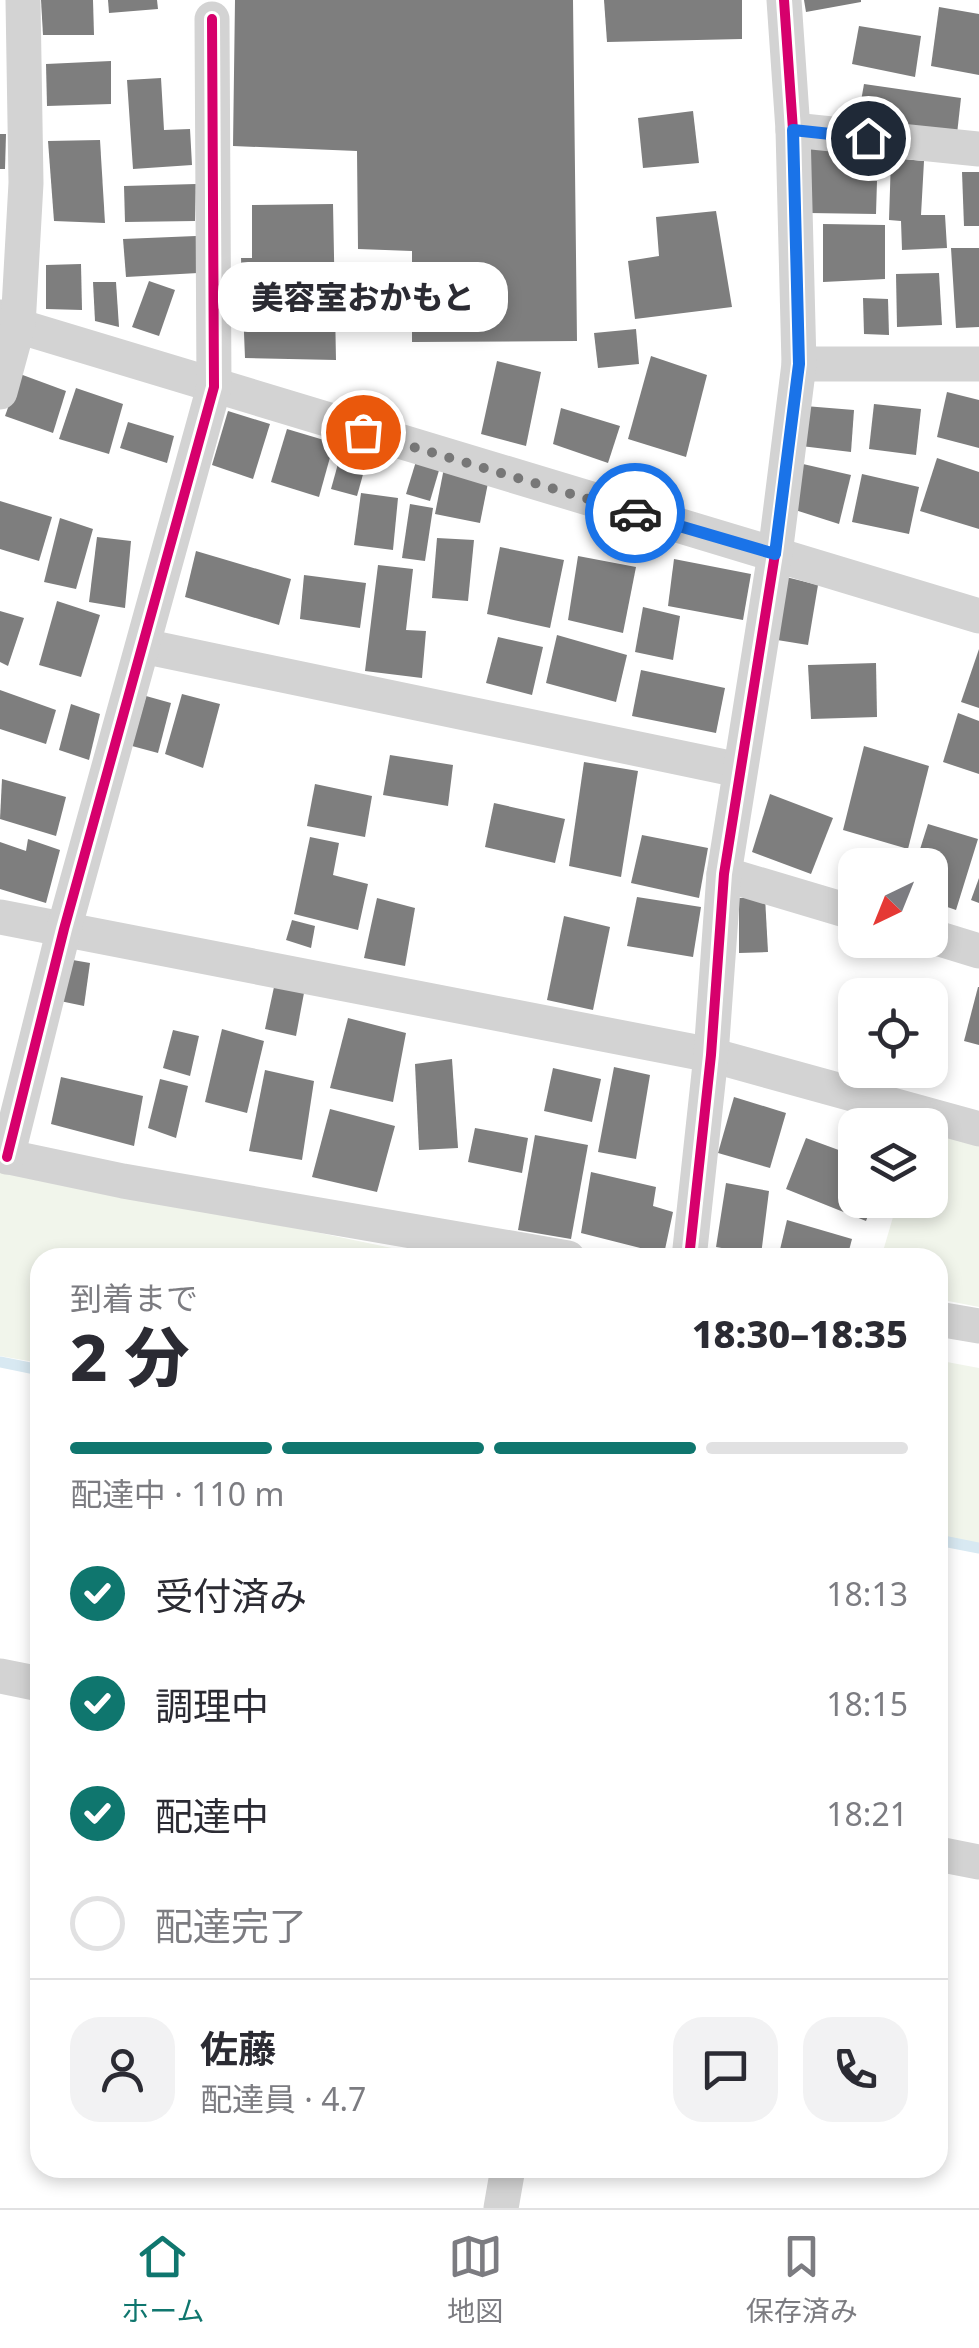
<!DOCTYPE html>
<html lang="ja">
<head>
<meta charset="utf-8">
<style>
  body { margin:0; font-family:"Noto Sans","Noto Sans JP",sans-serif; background:#f2f2f3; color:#2b2b33; height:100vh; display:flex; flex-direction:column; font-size:38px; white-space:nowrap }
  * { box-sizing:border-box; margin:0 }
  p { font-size:32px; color:#7c7c81 }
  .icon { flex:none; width:55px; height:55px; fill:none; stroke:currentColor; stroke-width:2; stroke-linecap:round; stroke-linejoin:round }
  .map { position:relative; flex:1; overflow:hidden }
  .sheet { position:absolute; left:30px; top:1248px; width:918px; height:930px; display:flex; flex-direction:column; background:#fff; border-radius:30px; box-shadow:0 5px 15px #0003 }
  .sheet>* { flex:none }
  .needle { width:65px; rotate:223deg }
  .fabs { position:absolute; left:838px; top:848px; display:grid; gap:20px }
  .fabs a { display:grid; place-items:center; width:110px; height:110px; border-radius:20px; background:#fff; box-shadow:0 5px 15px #0003; font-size:50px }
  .pin { position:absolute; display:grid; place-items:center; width:85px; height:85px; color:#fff; margin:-42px; border:5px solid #fff; border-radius:50%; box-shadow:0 2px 10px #0007 }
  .courier { position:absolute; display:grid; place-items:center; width:100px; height:100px; margin:-50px; border:8px solid #1a73e8; border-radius:50%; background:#fff; color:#222; box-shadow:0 2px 12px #0007 }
  .bubble { position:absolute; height:70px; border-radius:30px; background:#fff; box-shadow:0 5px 15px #0003; font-size:32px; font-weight:800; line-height:70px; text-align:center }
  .headline em { font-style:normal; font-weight:800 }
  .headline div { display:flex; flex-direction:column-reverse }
  .headline { display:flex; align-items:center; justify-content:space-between; height:170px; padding:0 40px }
  h1 { font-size:65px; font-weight:800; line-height:75px }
  .bar { display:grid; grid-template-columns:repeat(4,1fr); gap:15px 10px; align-content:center; height:120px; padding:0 40px }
  .bar i { height:12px; border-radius:8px; background:#e1e1e2 }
  .bar .on { background:#0f766e }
  .bar p { grid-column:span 4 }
  .line { display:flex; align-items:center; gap:25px; padding:0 40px; border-top:2px solid #e1e1e2 }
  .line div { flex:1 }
  .round { display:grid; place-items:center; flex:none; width:105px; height:105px; border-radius:30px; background:#f2f2f3 }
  ol { padding:0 40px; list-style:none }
  li { display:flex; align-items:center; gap:30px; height:110px }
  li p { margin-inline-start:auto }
  li .icon { padding:10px; border-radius:50%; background:#0f766e; color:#fff; stroke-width:4 }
  li:last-child { color:#7c7c81 }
  li i { width:55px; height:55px; border:5px solid #e1e1e2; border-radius:50% }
  .menu { display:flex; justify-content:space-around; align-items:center; height:140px; border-top:2px solid #e1e1e2; background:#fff; font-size:28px; color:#7c7c81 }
  .menu a { display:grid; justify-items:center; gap:5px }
  .menu .on { color:#0f766e }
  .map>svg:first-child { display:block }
  .green { fill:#f1f5eb }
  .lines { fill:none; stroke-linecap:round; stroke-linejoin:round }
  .stream { stroke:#d8e9f2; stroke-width:11 }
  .building { fill:#7e7e7e }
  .street { stroke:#d3d3d3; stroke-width:35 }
  .cycleway-casing { stroke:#fff; stroke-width:16 }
  .cycleway { stroke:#d6006c; stroke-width:10 }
  .done { stroke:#777; stroke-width:10; stroke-dasharray:0 18 }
  .route { stroke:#1a73e8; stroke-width:12 }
</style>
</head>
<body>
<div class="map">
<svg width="979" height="2208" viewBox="0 0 979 2208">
  <rect width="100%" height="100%" fill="#fff"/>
  <g class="green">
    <polygon points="930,1125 979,1134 979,1307 938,1299 938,1258 881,1258 898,1200 930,1200"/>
    <polygon points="0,1166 435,1257 40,1258 40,1363 0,1356"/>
    <polygon points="947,1362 979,1368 979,1543 938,1536 938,1406"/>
  </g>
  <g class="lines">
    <g class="stream">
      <polyline points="0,1362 40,1370"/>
      <polyline points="938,1540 979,1548"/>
    </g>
  </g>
  <g class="building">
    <polygon points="41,0 93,0 94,35 43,35"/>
    <polygon points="108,0 157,0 158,9 109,13"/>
    <polygon points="235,0 573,0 577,341 412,342 412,251 358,249 357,151 233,146"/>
    <polygon points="604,0 742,0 742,39 607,42"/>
    <polygon points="804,0 861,0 861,2 806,12"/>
    <polygon points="939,7 979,14 979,75 931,66"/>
    <polygon points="859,26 921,36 915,77 852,64"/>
    <polygon points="111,61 111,104 47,106 46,64"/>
    <polygon points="161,78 164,130 190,129 192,165 133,169 127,80"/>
    <polygon points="864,84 961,98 957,134 858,118"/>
    <polygon points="693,111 699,163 643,168 638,118"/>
    <polygon points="0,134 6,134 5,169 0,169"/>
    <polygon points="100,140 105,223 54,221 48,141"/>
    <polygon points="811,142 861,144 862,180 877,181 876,214 809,213"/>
    <polygon points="891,158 924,161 921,215 945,215 947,248 902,250 901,221 889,220"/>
    <polygon points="962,172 979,172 979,226 964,226"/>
    <polygon points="196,184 195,221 125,222 124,186"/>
    <polygon points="333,204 336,360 245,358 241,258 252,258 252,205"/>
    <polygon points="716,211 732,307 635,319 628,261 659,256 656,217"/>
    <polygon points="823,224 885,225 885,279 823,282"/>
    <polygon points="196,236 198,273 126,277 123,239"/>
    <polygon points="951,248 979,248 979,327 956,328"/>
    <polygon points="81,264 82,310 46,309 46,265"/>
    <polygon points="939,273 942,325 897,327 896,274"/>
    <polygon points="149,281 175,290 159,336 132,327"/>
    <polygon points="93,282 116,282 119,327 95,321"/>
    <polygon points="863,298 888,299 889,335 864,334"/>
    <polygon points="636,329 639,364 598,368 594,333"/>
    <polygon points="651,356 707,375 686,457 628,439"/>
    <polygon points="497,361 541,372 526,446 481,434"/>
    <polygon points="20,374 66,391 53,433 5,416"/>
    <polygon points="76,388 123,404 109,454 59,439"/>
    <polygon points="947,392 979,400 979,448 937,437"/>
    <polygon points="874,404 921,409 916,455 869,449"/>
    <polygon points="805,406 854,410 851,452 801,446"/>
    <polygon points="561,408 620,426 608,463 553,444"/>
    <polygon points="228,411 270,424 253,479 212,465"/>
    <polygon points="128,422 174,436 167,463 120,448"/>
    <polygon points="287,429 334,443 319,497 271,482"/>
    <polygon points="346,435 372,442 357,496 331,489"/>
    <polygon points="417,458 440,467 430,501 406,494"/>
    <polygon points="937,458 979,472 979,529 920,511"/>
    <polygon points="803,464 851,475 839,524 792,509"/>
    <polygon points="444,468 489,478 480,523 435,514"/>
    <polygon points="862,474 919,487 909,534 852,522"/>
    <polygon points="361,493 398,498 393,550 354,545"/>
    <polygon points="0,501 52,517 39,561 0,549"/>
    <polygon points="410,504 433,508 425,561 402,558"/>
    <polygon points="60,518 93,529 76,589 44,582"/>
    <polygon points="97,537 131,541 125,608 89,602"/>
    <polygon points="437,538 474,540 468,601 432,598"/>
    <polygon points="500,547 564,560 550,628 487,614"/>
    <polygon points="196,551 291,579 279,625 185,597"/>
    <polygon points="578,556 636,567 623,633 568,620"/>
    <polygon points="674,559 751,574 743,620 668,606"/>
    <polygon points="378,565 413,569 406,630 426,631 422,678 365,671"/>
    <polygon points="304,575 366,583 360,628 300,619"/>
    <polygon points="782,576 818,585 808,645 771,639"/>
    <polygon points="57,601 100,615 81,677 39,665"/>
    <polygon points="643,607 680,616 673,660 635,652"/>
    <polygon points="0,611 24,618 8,666 0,662"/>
    <polygon points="557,635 627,655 616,702 546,683"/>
    <polygon points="498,637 543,647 532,695 486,683"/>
    <polygon points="979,649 979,708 961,702"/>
    <polygon points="876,663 877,717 811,719 808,665"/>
    <polygon points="641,670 725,688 716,733 632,716"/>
    <polygon points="0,690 56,710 46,744 0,729"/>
    <polygon points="182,694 220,704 203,768 165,754"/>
    <polygon points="146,696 171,703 158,753 132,746"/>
    <polygon points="71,704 100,714 89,760 59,750"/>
    <polygon points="958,713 979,721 979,774 943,762"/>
    <polygon points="864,746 929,766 908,849 843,830"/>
    <polygon points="390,755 453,765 448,806 383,795"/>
    <polygon points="584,762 638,771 621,877 569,866"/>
    <polygon points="2,779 66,797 56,836 0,819"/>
    <polygon points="315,784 372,796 365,837 307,826"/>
    <polygon points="770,794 833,818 811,874 752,852"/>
    <polygon points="494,803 565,819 555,863 485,847"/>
    <polygon points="928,824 978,839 956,910 930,901 930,865 915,865"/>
    <polygon points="642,835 708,848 699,898 631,883"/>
    <polygon points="310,837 339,843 333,875 368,884 358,930 294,914"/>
    <polygon points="28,839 60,850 46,903 0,889 0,842 26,851"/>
    <polygon points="979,878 979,903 971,900"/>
    <polygon points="637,897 701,907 693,957 627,946"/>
    <polygon points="765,897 768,952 739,953 739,898"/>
    <polygon points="377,898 415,908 405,966 364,958"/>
    <polygon points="564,916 610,927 593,1010 547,1000"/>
    <polygon points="292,920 315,926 311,948 286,940"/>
    <polygon points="67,959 90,963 84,1006 60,1001"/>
    <polygon points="274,987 304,993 296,1036 265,1029"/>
    <polygon points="978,987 979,987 979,1045 964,1041"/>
    <polygon points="348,1018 406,1033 393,1102 330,1088"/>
    <polygon points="222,1029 264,1041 247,1113 205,1102"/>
    <polygon points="173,1030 199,1036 190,1076 163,1068"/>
    <polygon points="452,1059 458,1148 419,1150 415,1064"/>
    <polygon points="614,1067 650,1075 636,1159 598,1152"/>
    <polygon points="553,1068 601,1079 592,1122 544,1111"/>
    <polygon points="265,1070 314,1081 302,1160 249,1151"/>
    <polygon points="61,1077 143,1096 134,1146 51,1124"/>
    <polygon points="160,1079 188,1086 176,1138 148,1128"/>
    <polygon points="734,1097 786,1113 770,1168 718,1153"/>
    <polygon points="330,1109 395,1126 377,1192 312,1177"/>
    <polygon points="475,1128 528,1138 522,1173 468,1162"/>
    <polygon points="535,1135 588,1145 571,1239 518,1230"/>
    <polygon points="806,1138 855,1156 855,1200 874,1200 866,1221 786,1189"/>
    <polygon points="591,1172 656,1187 653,1206 673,1212 664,1254 581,1233"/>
    <polygon points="726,1183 769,1191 761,1255 716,1247"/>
    <polygon points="787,1220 852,1239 847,1258 778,1258"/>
  </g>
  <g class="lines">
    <g class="street">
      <polyline points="793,130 979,149"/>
      <polyline points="0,317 18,326 979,616"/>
      <polyline points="799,364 979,364"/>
      <polyline points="0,392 18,326 26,183 23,0"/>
      <polyline points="143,646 739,770"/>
      <polyline points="724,874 855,913"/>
      <polyline points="0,917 711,1055 979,1129"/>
      <polyline points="930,936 979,951"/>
      <polyline points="0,1155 123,1181 568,1258"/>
      <polyline points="7,1157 64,929 214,387 212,19"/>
      <polyline points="689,1258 711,1055 724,874 775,554 799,364 793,130 784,0"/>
      <polyline points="938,1319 979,1326"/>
      <polyline points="0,1676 40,1684"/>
      <polyline points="938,1854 979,1862"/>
      <polyline points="501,2208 508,2168"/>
    </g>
    <g class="cycleway-casing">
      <g id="cycleway">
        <polyline points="7,1157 64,929 214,387 212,19"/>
        <polyline points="689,1258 711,1055 724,874 775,554 799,364 793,130 784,0"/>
      </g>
    </g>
    <use href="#cycleway" class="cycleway"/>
  </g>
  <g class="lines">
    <polyline class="done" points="363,432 635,513"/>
    <polyline class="route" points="635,513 775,554 799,364 793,130 868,138"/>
  </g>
</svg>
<div class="fabs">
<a><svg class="needle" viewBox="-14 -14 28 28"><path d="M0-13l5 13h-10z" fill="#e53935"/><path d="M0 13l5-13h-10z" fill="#7c7c81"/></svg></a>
<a><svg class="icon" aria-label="locate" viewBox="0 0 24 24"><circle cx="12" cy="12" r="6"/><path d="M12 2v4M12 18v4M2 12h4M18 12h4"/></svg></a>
<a><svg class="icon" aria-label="layers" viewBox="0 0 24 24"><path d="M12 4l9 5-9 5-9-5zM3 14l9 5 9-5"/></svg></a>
</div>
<div class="pin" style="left:363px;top:432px;background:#ea580c"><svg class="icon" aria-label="bag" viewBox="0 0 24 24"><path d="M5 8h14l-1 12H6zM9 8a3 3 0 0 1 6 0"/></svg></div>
<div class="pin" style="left:868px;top:138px;background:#1f2937"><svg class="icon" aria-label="home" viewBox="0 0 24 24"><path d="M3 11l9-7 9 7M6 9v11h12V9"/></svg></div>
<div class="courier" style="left:635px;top:513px"><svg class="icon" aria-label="car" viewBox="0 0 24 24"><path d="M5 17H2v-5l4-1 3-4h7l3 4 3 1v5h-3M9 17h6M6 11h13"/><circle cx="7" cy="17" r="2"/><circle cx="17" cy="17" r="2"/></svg></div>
<div class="bubble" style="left:218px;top:262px;width:290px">美容室おかもと</div>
<section class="sheet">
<div class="headline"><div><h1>2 分</h1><p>到着まで</p></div><em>18:30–18:35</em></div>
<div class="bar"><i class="on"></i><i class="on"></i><i class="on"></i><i></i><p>配達中 · 110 m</p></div>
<ol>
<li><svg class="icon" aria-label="check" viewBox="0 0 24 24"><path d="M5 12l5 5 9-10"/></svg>受付済み<p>18:13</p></li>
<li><svg class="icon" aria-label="check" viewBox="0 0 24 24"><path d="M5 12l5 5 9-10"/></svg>調理中<p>18:15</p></li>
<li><svg class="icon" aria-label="check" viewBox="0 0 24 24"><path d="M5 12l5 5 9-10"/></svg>配達中<p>18:21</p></li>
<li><i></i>配達完了</li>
</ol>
<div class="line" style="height:180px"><a class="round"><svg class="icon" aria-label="person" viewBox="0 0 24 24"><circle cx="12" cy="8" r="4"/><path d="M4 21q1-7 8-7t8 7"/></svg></a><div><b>佐藤</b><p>配達員 · 4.7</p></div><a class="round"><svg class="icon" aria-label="chat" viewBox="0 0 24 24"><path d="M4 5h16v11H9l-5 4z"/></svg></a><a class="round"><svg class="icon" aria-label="phone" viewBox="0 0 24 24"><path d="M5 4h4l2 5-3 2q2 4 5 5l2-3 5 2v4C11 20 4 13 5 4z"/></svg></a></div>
</section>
</div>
<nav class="menu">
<a class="on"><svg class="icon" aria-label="home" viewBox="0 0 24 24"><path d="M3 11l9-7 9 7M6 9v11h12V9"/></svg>ホーム</a>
<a><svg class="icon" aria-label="map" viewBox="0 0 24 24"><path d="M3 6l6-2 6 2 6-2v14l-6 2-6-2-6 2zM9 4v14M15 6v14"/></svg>地図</a>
<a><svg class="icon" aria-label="saved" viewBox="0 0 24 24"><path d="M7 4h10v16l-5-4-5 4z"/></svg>保存済み</a>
</nav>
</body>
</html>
